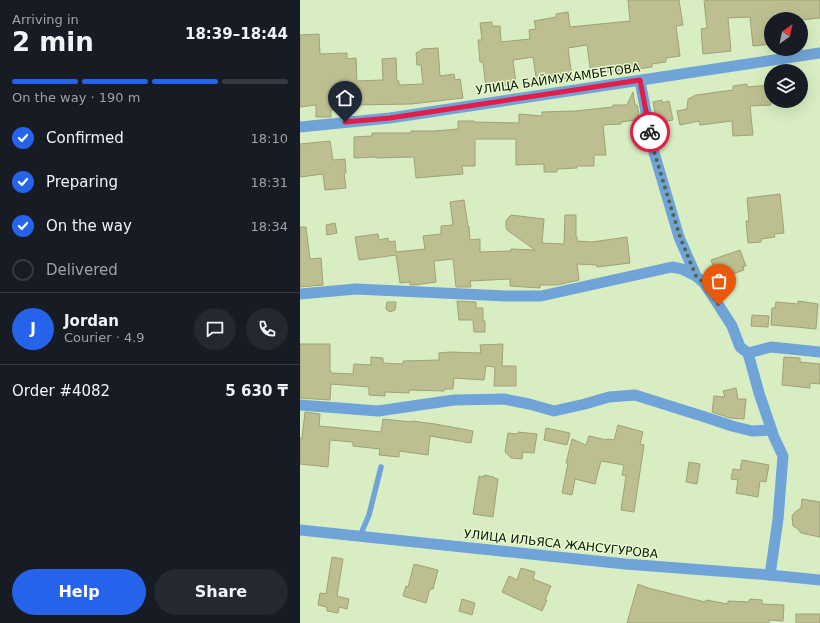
<!DOCTYPE html>
<html lang="en">
<head>
<meta charset="utf-8">
<style>
  body { margin:0; font-family:"DejaVu Sans",sans-serif; background:#242831; color:#f1f3f6; height:100vh; display:flex; flex-direction:column; font-size:15px; white-space:nowrap }
  * { box-sizing:border-box; margin:0 }
  p { font-size:13px; color:#9ea1a6 }
  .icon { flex:none; width:22px; height:22px; fill:none; stroke:currentColor; stroke-width:2; stroke-linecap:round; stroke-linejoin:round }
  .map { position:relative; flex:1; overflow:hidden }
  .sheet { display:flex; flex-direction:column; background:#171b24; width:300px }
  .sheet>* { flex:none }
  .needle { width:26px; rotate:33deg }
  .buttons { position:absolute; left:464px; top:12px; display:grid; gap:8px }
  .buttons a { display:grid; place-items:center; width:44px; height:44px; border-radius:50%; background:#171b24; box-shadow:0 4px 16px #0002; font-size:20px }
  .pin { position:absolute; display:grid; place-items:center; width:34px; height:34px; color:#fff; margin:-41px -17px; border-radius:50% 50% 50% 0; rotate:-45deg; box-shadow:0 0 4px #0007 }
  .pin .icon { rotate:45deg }
  .courier { position:absolute; display:grid; place-items:center; width:40px; height:40px; margin:-20px; border:3px solid #e11d48; border-radius:50%; background:#fff; color:#222; box-shadow:0 1px 5px #0007 }
  .headline em { font-style:normal; font-weight:700 }
  .headline div { display:flex; flex-direction:column-reverse }
  .headline { display:flex; align-items:center; justify-content:space-between; height:68px; padding:0 12px }
  h1 { font-size:26px; font-weight:700; line-height:30px }
  .bar { display:grid; grid-template-columns:repeat(4,1fr); gap:6px 4px; align-content:center; height:48px; padding:0 12px }
  .bar i { height:5px; border-radius:3px; background:#363941 }
  .bar .current { background:#2563eb }
  .bar p { grid-column:span 4 }
  .line { display:flex; align-items:center; gap:10px; padding:0 12px; border-top:1px solid #363941 }
  .line div { flex:1 }
  .round { display:grid; place-items:center; flex:none; width:42px; height:42px; border-radius:21px; background:#242831 }
  ol { padding:0 12px; list-style:none }
  li { display:flex; align-items:center; gap:12px; height:44px }
  li p { margin-inline-start:auto }
  li .icon { padding:4px; border-radius:50%; background:#2563eb; color:#fff; stroke-width:4 }
  li:last-child { color:#9ea1a6 }
  li i { width:22px; height:22px; border:2px solid #363941; border-radius:50% }
  .action { display:flex; gap:8px; margin-top:auto; padding:8px 12px }
  .action a { flex:1; height:46px; border-radius:24px; background:#2563eb; color:#fff; font-size:16px; font-weight:700; line-height:46px; text-align:center }
  .action a+a { background:#242831; color:#f1f3f6 }
  main { display:flex; flex:1; min-height:0 }
  .map>svg:first-child { display:block }
  .building { fill:#bebf91; stroke:#a0a174 }
  .lines { fill:none; stroke-linecap:round; stroke-linejoin:round }
  .service { stroke:#70a4d8; stroke-width:5.5 }
  .minor { stroke:#70a4d8; stroke-width:11 }
  .done { stroke:#556248; stroke-width:4; stroke-dasharray:0 7.2 }
  .route { stroke:#e11d48; stroke-width:5 }
  .labels { text-anchor:middle; stroke-width:3; stroke-linejoin:round; paint-order:stroke }
  .street-label { font-size:12px; fill:#0f1607; stroke:#e6fbcf }
</style>
</head>
<body>
<main>
<section class="sheet">
<div class="headline"><div><h1>2 min</h1><p>Arriving in</p></div><em>18:39–18:44</em></div>
<div class="bar"><i class="current"></i><i class="current"></i><i class="current"></i><i></i><p>On the way · 190 m</p></div>
<ol>
<li><svg class="icon" aria-label="check" viewBox="0 0 24 24"><path d="M5 12l5 5 9-10"/></svg>Confirmed<p>18:10</p></li>
<li><svg class="icon" aria-label="check" viewBox="0 0 24 24"><path d="M5 12l5 5 9-10"/></svg>Preparing<p>18:31</p></li>
<li><svg class="icon" aria-label="check" viewBox="0 0 24 24"><path d="M5 12l5 5 9-10"/></svg>On the way<p>18:34</p></li>
<li><i></i>Delivered</li>
</ol>
<div class="line" style="height:72px"><b class="round" style="background:#2563eb;color:#fff">J</b><div><b>Jordan</b><p>Courier · 4.9</p></div><a class="round"><svg class="icon" aria-label="chat" viewBox="0 0 24 24"><path d="M4 5h16v11H9l-5 4z"/></svg></a><a class="round"><svg class="icon" aria-label="phone" viewBox="0 0 24 24"><path d="M5 4h4l2 5-3 2q2 4 5 5l2-3 5 2v4C11 20 4 13 5 4z"/></svg></a></div>
<div class="line" style="height:52px"><div>Order #4082</div><b>5 630 ₸</b></div>
<div class="action"><a>Help</a><a>Share</a></div>
</section>
<div class="map">
<svg width="520" height="623" viewBox="0 0 520 623">
  <rect width="100%" height="100%" fill="#d8eec2"/>
  <g class="building">
    <polygon points="328,0 379,0 383,25 376,26 380,56 366,58 366,62 352,64 352,67 337,69 337,68 291,74 287,45 268,48 272,77 237,84 233,57 213,60 216,84 186,88 183,62 180,62 178,40 182,40 180,23 192,22 192,26 200,26 201,42 230,39 229,30 236,29 234,21 256,17 256,14 268,12 270,27 330,21"/>
    <polygon points="409,0 520,0 520,18 501,20 501,19 471,19 471,44 453,46 450,17 428,18 431,51 403,54 401,29 407,28 404,1"/>
    <polygon points="19,34 20,54 47,53 47,59 56,58 57,81 83,80 82,59 96,58 97,81 99,81 99,85 123,84 121,65 117,65 116,53 120,51 122,49 138,48 140,76 154,74 155,80 160,79 163,98 111,104 52,105 52,109 31,110 31,117 16,117 16,105 0,107 0,35"/>
    <polygon points="447,84 447,87 471,85 471,105 450,106 453,135 433,136 432,121 400,125 399,121 380,125 377,111 387,109 388,99 396,95 433,90 433,86"/>
    <polygon points="333,92 335,105 337,105 339,114 336,120 321,122 321,124 303,125 306,155 294,155 294,166 277,166 277,168 257,169 257,172 244,172 244,164 216,165 216,139 175,139 175,166 162,166 163,174 116,178 114,157 76,158 76,157 54,158 54,137 72,136 72,133 111,133 111,131 134,131 158,129 158,121 174,121 174,122 219,123 219,114 242,116 242,112 275,111 313,107 313,105 327,105"/>
    <polygon points="362,100 362,103 369,101 373,120 357,123 353,102"/>
    <polygon points="30,141 33,160 45,159 46,173 44,173 46,188 25,190 23,174 0,177 0,144"/>
    <polygon points="480,194 484,233 474,234 475,237 461,239 461,242 448,243 446,221 449,221 447,198"/>
    <polygon points="164,200 168,226 169,226 170,240 180,239 180,252 211,251 211,249 235,250 207,230 206,226 206,221 208,218 211,215 244,219 242,243 264,244 265,215 276,215 276,237 277,237 277,241 292,242 327,237 330,263 297,267 297,265 277,264 279,280 257,285 240,285 240,288 210,286 210,279 170,281 171,287 156,287 153,259 134,261 136,282 115,285 110,285 110,282 100,283 96,255 59,260 55,237 78,234 79,240 88,238 89,242 95,241 96,252 125,249 123,236 141,234 141,226 153,225 150,202"/>
    <polygon points="35,223 37,233 27,235 26,225"/>
    <polygon points="0,227 6,227 10,259 21,258 23,285 0,287"/>
    <polygon points="440,250 446,266 443,266 444,270 418,279 411,260"/>
    <polygon points="157,301 176,302 176,308 183,308 183,321 185,321 185,332 174,332 173,320 159,320"/>
    <polygon points="498,301 518,304 516,329 496,327 471,325 472,308 475,308 476,302 498,304"/>
    <polygon points="87,302 96,302 95,310 90,312 87,310 86,308"/>
    <polygon points="452,315 469,316 468,327 451,326"/>
    <polygon points="0,344 30,344 30,371 31,371 31,373 53,374 54,364 71,365 71,357 83,358 83,363 103,364 103,361 139,360 139,353 150,352 181,353 180,345 203,344 202,366 216,366 216,386 194,386 195,367 186,366 184,380 154,378 153,389 145,389 144,391 109,390 109,393 85,392 85,396 69,395 69,387 31,384 30,400 0,398"/>
    <polygon points="484,357 500,358 500,362 520,364 520,384 510,383 510,388 482,385"/>
    <polygon points="436,388 438,399 446,399 444,419 430,418 412,412 414,396 425,397 423,391"/>
    <polygon points="5,412 20,414 19,426 81,432 83,419 112,422 112,421 135,424 173,431 171,443 130,436 128,455 99,451 99,457 79,455 80,449 53,446 53,442 30,440 28,467 0,464 0,438 2,438"/>
    <polygon points="318,425 343,432 340,444 344,445 334,512 321,510 326,476 322,475 324,465 301,461 295,484 275,479 272,495 262,493 268,463 266,463 272,439 286,445 289,436 307,440 307,439 314,440"/>
    <polygon points="246,428 270,433 267,445 244,440"/>
    <polygon points="218,432 237,434 234,453 223,452 222,459 211,458 205,452 208,433 218,434"/>
    <polygon points="442,460 469,465 466,482 460,481 458,497 436,493 438,480 431,479 433,469 440,470"/>
    <polygon points="389,462 400,464 397,484 386,482"/>
    <polygon points="184,475 194,477 194,478 198,479 193,517 173,514 179,476 184,477"/>
    <polygon points="502,499 520,502 520,537 501,533 498,529 493,526 492,516 495,512 501,508"/>
    <polygon points="32,557 43,559 37,596 49,599 47,609 39,607 38,613 27,611 27,607 18,605 20,593 26,594"/>
    <polygon points="114,564 138,570 133,589 130,589 126,603 103,596 106,586 108,587"/>
    <polygon points="221,568 235,572 233,579 251,586 245,600 247,600 242,611 202,592 209,576 217,580"/>
    <polygon points="338,584 348,588 405,602 406,600 428,604 428,601 449,602 450,599 462,600 462,604 484,605 483,621 469,620 469,623 327,623"/>
    <polygon points="162,599 175,603 172,615 159,611"/>
    <rect x="496" y="614" width="24" height="9"/>
  </g>
  <g class="lines">
    <polyline class="service" points="60,536 69,515 81,467"/>
    <g class="minor">
      <polyline points="340,81 353,149 379,237 396,276"/>
      <polyline points="0,127 90,118 520,53"/>
      <polyline points="0,294 56,289 206,296 241,296 372,267 382,269 396,276 405,284 432,326 440,347 448,353"/>
      <polyline points="448,353 459,393 474,437 483,456 478,519 470,575"/>
      <polyline points="448,353 471,347 520,352"/>
      <polyline points="0,405 78,411 154,400 204,399 229,404 254,411 285,404 309,397 335,395 405,417 432,426 452,431 471,430"/>
      <polyline points="0,530 325,564 470,575 520,580"/>
    </g>
  </g>
  <g class="lines">
    <polyline class="done" points="350,132 353,148 380,237 396,276 405,284 419,305"/>
    <polyline class="route" points="45,122 90,118 340,80 350,132"/>
  </g>
  <g class="labels">
    <g class="street-label">
      <text transform="translate(258 79) rotate(-8)" y="4">УЛИЦА БАЙМУХАМБЕТОВА</text>
      <text transform="translate(261 544) rotate(6)" y="4">УЛИЦА ИЛЬЯСА ЖАНСУГУРОВА</text>
    </g>
  </g>
</svg>
<div class="buttons">
<a><svg class="needle" viewBox="-14 -14 28 28"><path d="M0-13l5 13h-10z" fill="#e53935"/><path d="M0 13l5-13h-10z" fill="#9ea1a6"/></svg></a>
<a><svg class="icon" aria-label="layers" viewBox="0 0 24 24"><path d="M12 4l9 5-9 5-9-5zM3 14l9 5 9-5"/></svg></a>
</div>
<div class="pin" style="left:419px;top:305px;background:#ea580c"><svg class="icon" aria-label="bag" viewBox="0 0 24 24"><path d="M5 8h14l-1 12H6zM9 8a3 3 0 0 1 6 0"/></svg></div>
<div class="pin" style="left:45px;top:122px;background:#1f2937"><svg class="icon" aria-label="home" viewBox="0 0 24 24"><path d="M3 11l9-7 9 7M6 9v11h12V9"/></svg></div>
<div class="courier" style="left:350px;top:132px"><svg class="icon" aria-label="bike" viewBox="0 0 24 24"><circle cx="6" cy="16" r="4"/><circle cx="18" cy="16" r="4"/><path d="M6 16l4-8h5l3 8M10 8l3 8H6M13 5h3"/></svg></div>
</div>
</main>
</body>
</html>
